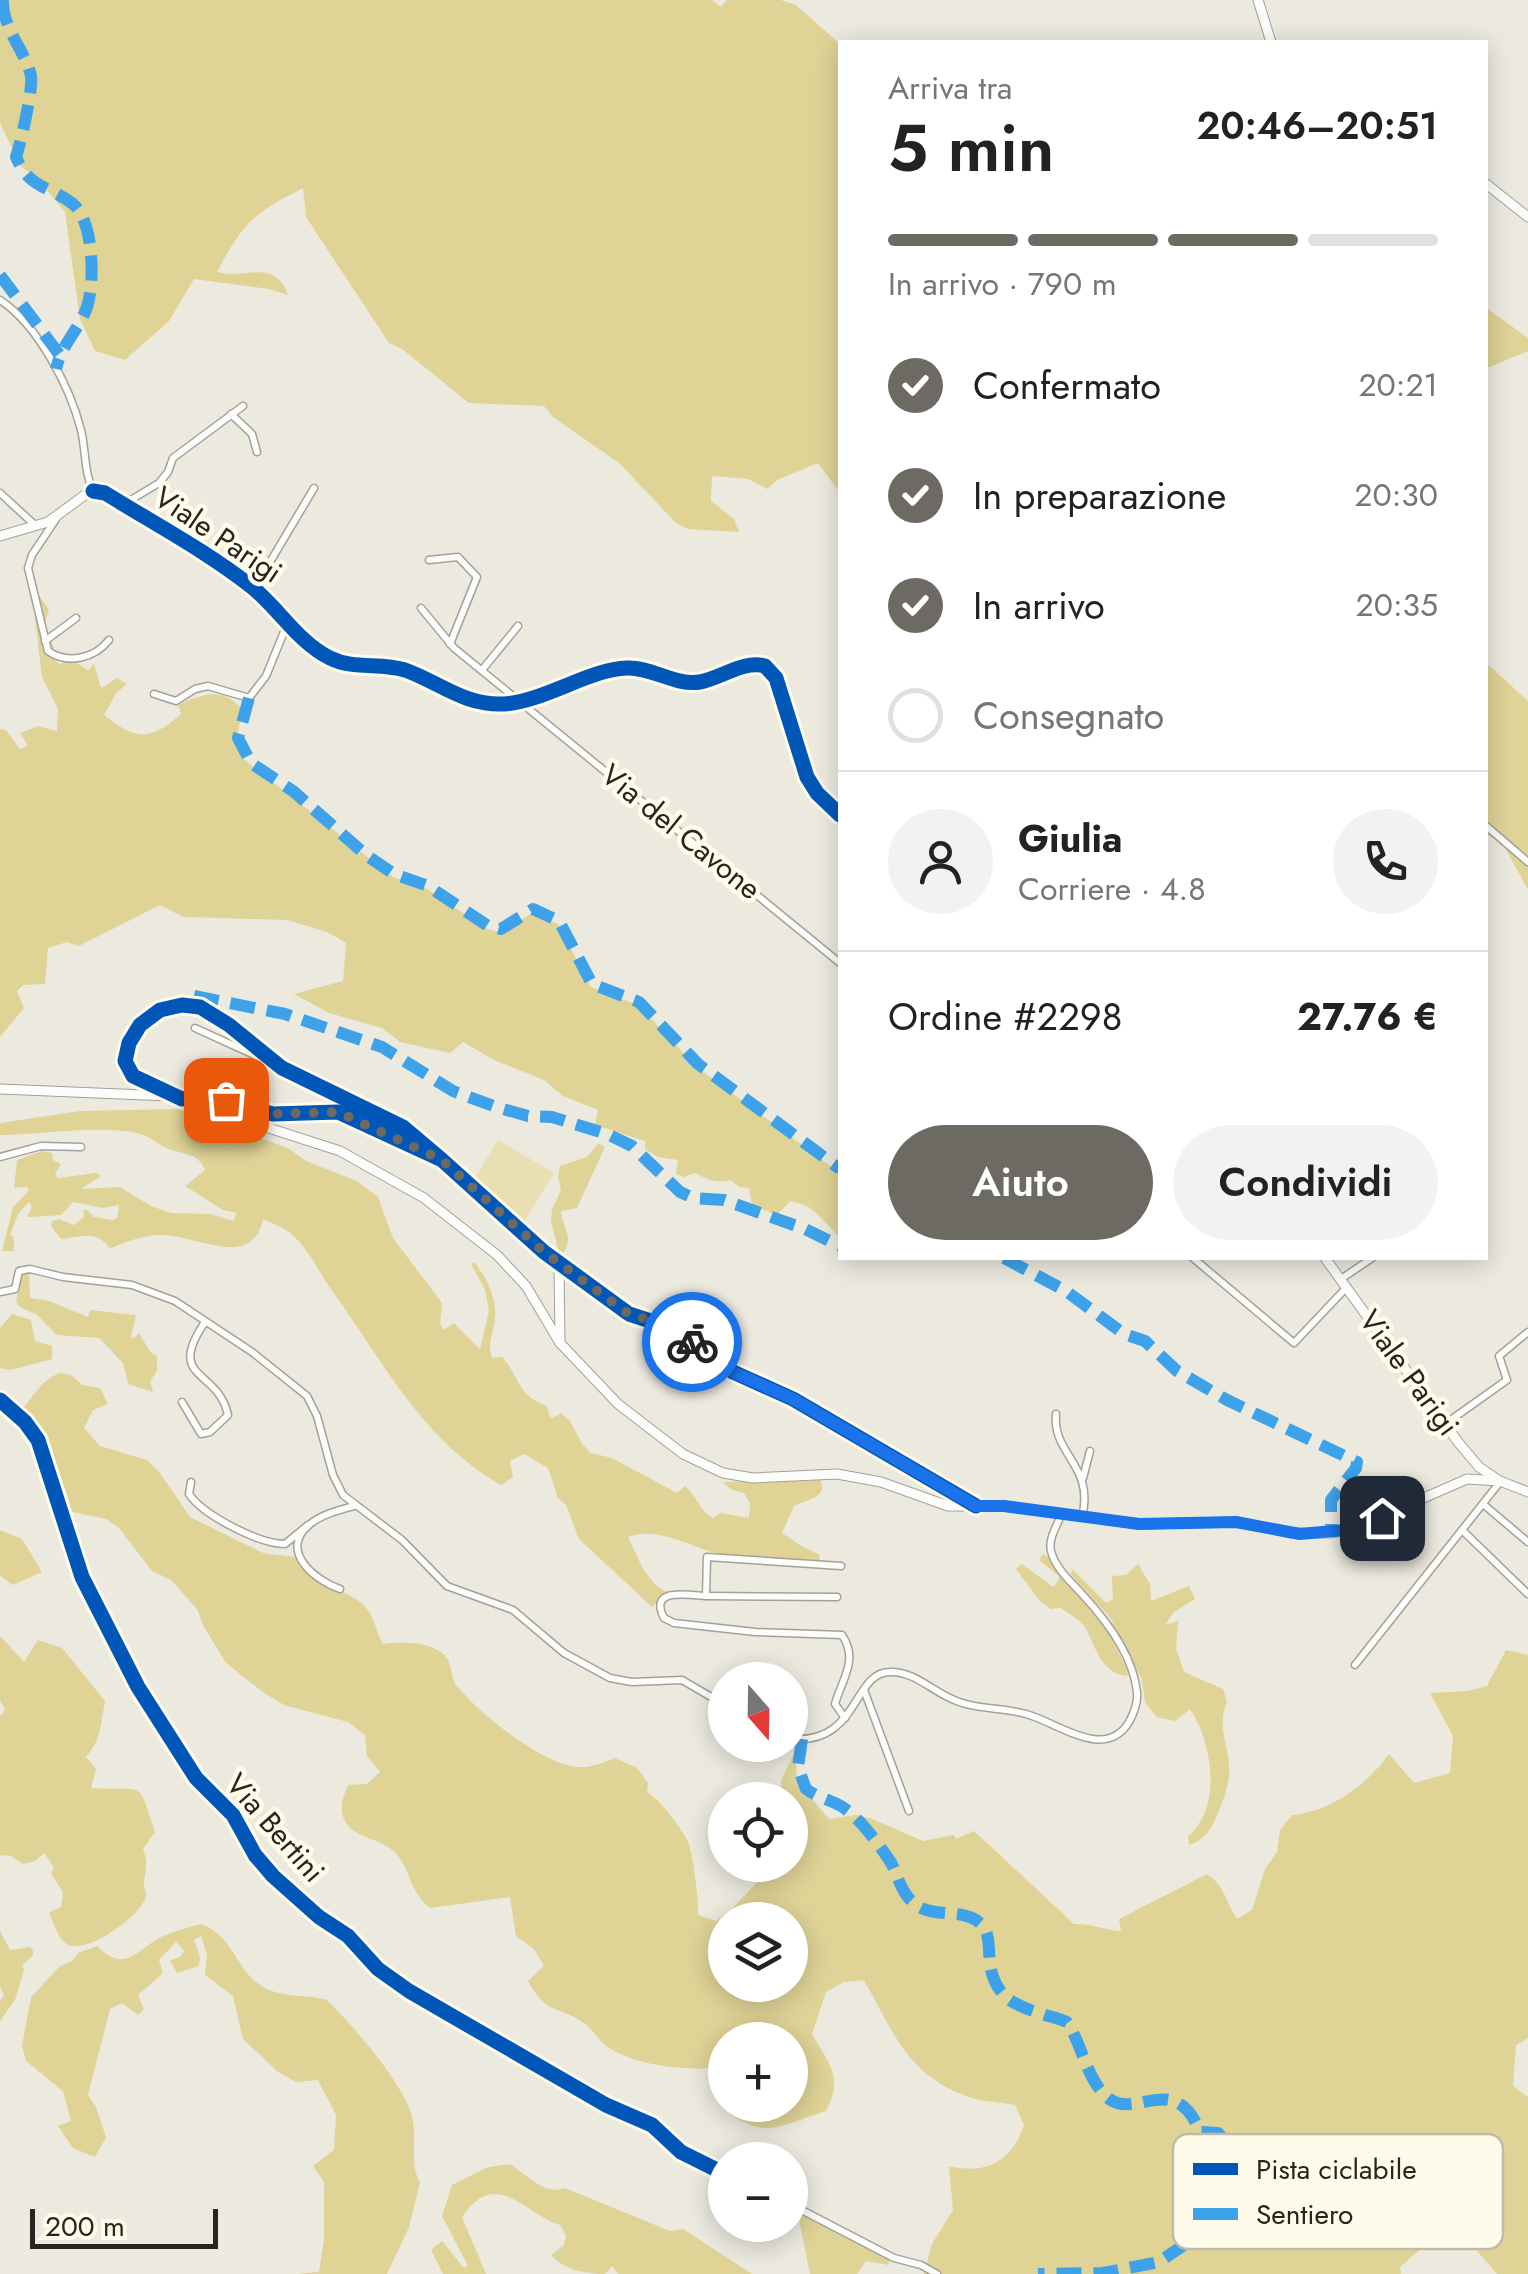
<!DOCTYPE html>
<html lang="it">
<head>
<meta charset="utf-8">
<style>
  body { margin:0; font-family:Jost,sans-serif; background:#f2f2f2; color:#222; height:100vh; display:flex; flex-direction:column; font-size:38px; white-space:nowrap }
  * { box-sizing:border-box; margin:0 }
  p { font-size:32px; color:#767676 }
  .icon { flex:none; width:55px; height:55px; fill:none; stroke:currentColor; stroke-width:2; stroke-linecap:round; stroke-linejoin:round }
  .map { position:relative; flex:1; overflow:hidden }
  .sheet { position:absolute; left:838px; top:40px; width:650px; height:1220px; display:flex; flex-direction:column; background:#fff; border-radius:0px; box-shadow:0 5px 25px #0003 }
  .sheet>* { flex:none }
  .needle { width:65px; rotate:160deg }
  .tools { position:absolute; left:708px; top:1662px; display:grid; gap:20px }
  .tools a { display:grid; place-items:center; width:100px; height:100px; border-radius:50%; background:#fff; box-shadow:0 5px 25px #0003; font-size:50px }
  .scale { position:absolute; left:30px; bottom:25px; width:188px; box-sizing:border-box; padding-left:10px; border:5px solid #27251e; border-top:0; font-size:28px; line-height:35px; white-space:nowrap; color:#27251e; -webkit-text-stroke:8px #fffbea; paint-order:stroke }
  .pin { position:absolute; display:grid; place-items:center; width:85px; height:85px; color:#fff; margin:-42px; border-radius:20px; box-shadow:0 5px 15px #0006 }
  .courier { position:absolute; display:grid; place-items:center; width:100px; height:100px; margin:-50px; border:8px solid #1a73e8; border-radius:50%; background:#fff; color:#222; box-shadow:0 2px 12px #0007 }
  .headline em { font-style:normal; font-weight:600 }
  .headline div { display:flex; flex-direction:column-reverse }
  .headline { display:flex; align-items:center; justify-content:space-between; height:170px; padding:0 50px }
  h1 { font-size:65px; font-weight:600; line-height:75px }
  .bar { display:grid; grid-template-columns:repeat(4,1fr); gap:15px 10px; align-content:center; height:120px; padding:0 50px }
  .bar i { height:12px; border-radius:8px; background:#e0e0e0 }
  .bar .selected { background:#6c6a62 }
  .bar p { grid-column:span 4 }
  .line { display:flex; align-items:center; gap:25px; padding:0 50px; border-top:2px solid #e0e0e0 }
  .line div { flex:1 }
  .round { display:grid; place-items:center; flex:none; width:105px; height:105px; border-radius:52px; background:#f2f2f2 }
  ol { padding:0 50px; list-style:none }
  li { display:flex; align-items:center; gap:30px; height:110px }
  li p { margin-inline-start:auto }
  li .icon { padding:10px; border-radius:50%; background:#6c6a62; color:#fff; stroke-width:4 }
  li:last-child { color:#767676 }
  li i { width:55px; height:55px; border:5px solid #e0e0e0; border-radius:50% }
  .button { display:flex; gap:20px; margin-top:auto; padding:20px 50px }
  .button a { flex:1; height:115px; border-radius:60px; background:#6c6a62; color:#fff; font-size:40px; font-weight:600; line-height:115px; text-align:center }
  .button a+a { background:#f2f2f2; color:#222 }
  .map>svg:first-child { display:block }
  .green { fill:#e8e0b2 }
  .forest { fill:#dfd396; fill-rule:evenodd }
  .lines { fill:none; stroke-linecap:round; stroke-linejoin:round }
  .minor-casing { stroke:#a3a198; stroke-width:9 }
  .tertiary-casing { stroke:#a3a198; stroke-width:11 }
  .secondary-casing { stroke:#a3a198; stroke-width:11 }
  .minor { stroke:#fcfcfa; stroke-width:6 }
  .tertiary { stroke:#fcfcfa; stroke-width:9 }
  .secondary { stroke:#fcfcfa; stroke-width:9 }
  .quiet { stroke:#3ea2ea; stroke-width:12; stroke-dasharray:25 12; stroke-linecap:butt }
  .cycleway-casing { stroke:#fffbea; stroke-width:21 }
  .cycleway { stroke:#0057b8; stroke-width:15 }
  .done { stroke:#6c6a62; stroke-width:10; stroke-dasharray:0 18 }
  .route { stroke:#1a73e8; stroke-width:12 }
  .labels { text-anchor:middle; stroke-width:9; stroke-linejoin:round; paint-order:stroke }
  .street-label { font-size:30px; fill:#27251e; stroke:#fffbea }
  .key { fill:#fffbea; stroke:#bebbad; stroke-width:2.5 }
  .key-label { font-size:28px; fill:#27251e }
</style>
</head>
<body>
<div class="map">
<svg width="1528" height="2274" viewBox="0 0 1528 2274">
  <rect width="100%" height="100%" fill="#eceadf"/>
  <polygon class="green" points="498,1140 554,1173 523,1224 472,1182"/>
  <g class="forest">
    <path d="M0,0H712L721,7L727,0H781L796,5L840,44V493L818,463L777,480L767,489L748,479L712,476L711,501L734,519L739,532L688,529L676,523L619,463L553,417L544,406L469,403L402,349L389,343L306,217L303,188C251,215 244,222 217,272C248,280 274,257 288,295L269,289L194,279L169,321L125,360L95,351L80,319L65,212L34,175L21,167L0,123Z"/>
    <polygon points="1485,307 1528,338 1528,351 1485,369"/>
    <path d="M39,595L49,610L43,629L54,647L51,656L59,664L73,661L88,670L94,664L101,688L117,678L127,684L116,693L104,715C137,741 150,741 181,714L178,705C203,694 221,686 242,709L237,741L241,757L393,877L427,889L487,929L500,932L532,913L558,924L591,987L638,1005L697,1067L840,1173V1238C823,1221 815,1205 790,1201L777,1215L752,1205L749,1188L740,1187L730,1180C716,1184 707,1179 695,1173L684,1177L676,1174L678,1160L658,1157L645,1149V1141L595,1125L598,1110L563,1096L544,1080L494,1060L463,1042L450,1053L400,1042L382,1028L329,1013L294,994L343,981L346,943L327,932L287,920L183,917L160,905L79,946L67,942L48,948L45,984L23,985L17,991L24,1008L0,1037V729L6,730L20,749L28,746L20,733L38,726L57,731L58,709L42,677L33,602Z"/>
    <polygon points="1485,662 1528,701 1528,890 1503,844 1485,833"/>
    <path d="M179,1109L288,1148L306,1161L357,1181L378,1197L393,1238L442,1303L440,1323L443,1330L454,1323L480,1349L489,1311L485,1289L472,1266V1263H475C489,1282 499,1302 494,1326C491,1339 488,1345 492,1358L502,1357C519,1375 518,1397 546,1405L551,1419L561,1413L570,1421L582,1444L591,1453L612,1458L677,1493L685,1486C697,1496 698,1509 713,1518L721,1513L749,1518L750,1503L744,1493L730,1489L723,1482L819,1478C831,1497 807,1499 794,1506L782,1533L803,1547L819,1554L820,1561C787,1559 752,1561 719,1554C690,1547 658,1526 628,1537C639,1559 645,1581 667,1592L652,1607L579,1539L566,1505L558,1498L548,1468L524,1454L510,1461L513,1477L501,1485C422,1440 382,1360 331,1289C319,1272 307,1246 290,1233C283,1227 271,1223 263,1219C253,1270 197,1236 163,1235C148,1234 123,1242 110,1249C97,1229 81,1237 61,1239L51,1226L52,1221L59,1219L74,1225L84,1217L83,1211L86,1209L94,1217L113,1220L117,1218L119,1205L103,1208L73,1202L61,1215L31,1217H27L32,1207L29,1202L18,1214L10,1235L14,1237V1251H2L13,1207L29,1190L26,1187L14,1188L17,1160L42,1151L52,1153L53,1160L61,1164L55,1174L58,1178L96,1173L101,1176L81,1189L120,1187L151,1206L171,1213L211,1214L233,1221L237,1213L223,1210L185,1186L205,1170C198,1154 189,1155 174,1151C162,1148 152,1137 140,1134C102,1124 41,1135 0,1135V1123L80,1111Z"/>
    <path d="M599,1143L605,1147L577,1208L561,1211C562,1226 575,1239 563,1253L559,1252L551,1222L552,1210L561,1190L558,1177L560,1166L587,1157Z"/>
    <polygon points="29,1271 30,1298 49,1301 88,1317 90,1310 136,1315 131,1337 134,1338 139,1333 150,1352 157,1356 157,1371 150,1381 153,1392 128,1384 123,1363 99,1338 57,1335 37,1315 20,1307 16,1302 21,1272"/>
    <polygon points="12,1314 31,1320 35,1341 52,1346 52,1359 11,1370 0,1368 0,1328"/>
    <path d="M60,1373L71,1375L82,1385L100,1388L108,1404L93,1410L84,1428L100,1446L147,1460L160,1473L190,1517L263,1553L295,1557C308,1588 337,1584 360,1602C374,1613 375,1629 383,1644C401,1642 426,1641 442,1653C454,1662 449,1676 457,1686C481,1715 534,1757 570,1766C585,1770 600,1764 615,1758L637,1768L648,1783L647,1792C660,1800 681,1827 688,1842C693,1853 699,1902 698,1915L716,1921L730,1911L773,1865H790V1800H781V1780L795,1751L797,1781L829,1819L856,1815L870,1818L923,1841L954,1835L956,1839L974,1831L1074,1924C1091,1923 1104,1930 1121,1931L1119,1919L1207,1874C1226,1887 1225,1901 1237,1919L1252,1910L1265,1869L1277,1852L1280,1830L1292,1815C1330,1812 1367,1785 1389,1754L1414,1783L1450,1773L1453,1736L1430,1693L1468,1691L1487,1686L1506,1650L1528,1655V2038L1516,2045L1513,2086L1528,2097V2274H1497L1478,2252L1474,2234C1445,2225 1421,2249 1400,2267L1401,2274H924L932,2244L953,2210L949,2166C987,2175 1012,2161 1024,2125L1015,2105C1000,2102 984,2102 969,2097C908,2076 893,2032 864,1980L844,1982L826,1992L812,2034C829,2064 844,2077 826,2111C782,2124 764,2143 724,2108L725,2105H790V2040H725V2075L722,2068C686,2070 640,2067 609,2048C598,2041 593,2028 581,2021C552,2003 549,2017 528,1981L544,1966L534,1949L516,1936L510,1897L430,1908C408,1889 413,1876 398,1856C385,1838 357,1840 346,1823C338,1810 343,1797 348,1785L367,1784L380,1772L367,1756L365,1735L348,1722L284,1705L264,1693L226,1663L204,1627L197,1609L171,1580L152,1571L119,1528L106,1519L63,1510C53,1470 50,1443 20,1412C33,1397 41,1380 60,1373ZM725,1920H790V1985H725Z"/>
    <polygon points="0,1530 22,1539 42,1572 13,1585 0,1576"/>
    <path d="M1043,1554L1050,1558L1103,1622L1128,1671L1127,1676C1102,1674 1096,1648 1086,1629C1082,1621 1069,1614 1061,1608L1051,1609L1040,1601L1016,1569L1022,1564L1053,1587L1059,1580V1576L1039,1560Z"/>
    <path d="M1138,1564L1150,1584L1151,1601L1189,1586L1195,1599L1174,1612L1165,1625L1178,1621L1176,1649L1184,1672L1223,1689L1227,1702C1217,1723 1227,1742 1229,1764C1231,1784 1223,1800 1216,1818C1210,1831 1203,1841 1189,1845L1188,1836C1223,1808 1212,1741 1190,1709L1175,1721L1157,1717L1145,1703L1142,1680L1110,1617L1071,1575L1072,1569L1106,1603L1113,1599L1112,1576L1126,1575Z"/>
    <path d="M0,1636L24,1662L38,1640L62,1648L105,1701C101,1722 101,1741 86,1757L96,1769L91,1788C146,1791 137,1777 155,1832L143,1849C148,1862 146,1867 144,1880C143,1885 146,1890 146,1895C144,1915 81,1960 64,1942C57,1935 53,1921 49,1913L61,1907L63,1893L51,1873L54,1867L44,1853L35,1861L23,1864L11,1856L0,1855V1716L5,1710L0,1700Z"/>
    <path d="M201,1924C233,1935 236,1971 263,1987C282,1998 306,1994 327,2000C353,2026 399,2078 411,2113C419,2139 408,2162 420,2182L409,2227L387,2274H296L319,2272L324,2239V2182L313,2166L334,2150L336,2115L318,2080L296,2082L278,2072L243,2039L233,1996L205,1975L207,1955L201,1936L194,1940L200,1957L199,1966L177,1973L170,1961L181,1956L184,1951L176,1942L159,1960L163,1973L138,1995L144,2009L138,2015L122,2003L110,2009L88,2095L96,2107L106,2137L95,2157L73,2148L58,2126L71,2121L63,2091L26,2061L22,2046L31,1997L60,1966L72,1961L78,1953L97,1946C125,1974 135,1951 161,1937C174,1931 188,1927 201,1924Z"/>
    <polygon points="0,1931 10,1950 30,1947 33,1950 33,1955 22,1966 24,1970 15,2000 0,2021 0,2002 4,1995 0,1987"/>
    <path d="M510,2164C527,2175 545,2196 565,2188L670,2231L683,2229L752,2274H618L612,2266L605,2274C586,2274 564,2270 551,2255L564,2245L566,2236L560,2225C525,2214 496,2166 462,2217L486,2274H443L431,2250L442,2241L464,2268L468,2266L442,2216L452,2185L488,2167Z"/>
    <polygon points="802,2211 889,2260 889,2265 866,2261 857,2274 810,2274 798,2215"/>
  </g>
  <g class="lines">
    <g class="minor-casing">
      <g id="minor">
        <path d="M0,300C38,325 70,387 81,430C86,451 84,472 93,491"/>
        <polyline points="231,414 252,434 257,452"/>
        <polyline points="0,493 36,526"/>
        <polyline points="124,504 159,483 168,472 173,458 243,406"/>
        <path d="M56,519L32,555L28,568L48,651C68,665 95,658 109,640"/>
        <polyline points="429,560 458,557 477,577 450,644"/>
        <polyline points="254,589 314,488"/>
        <polyline points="421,608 454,648 840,963"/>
        <polyline points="45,641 76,618"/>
        <polyline points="482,670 518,626"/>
        <polyline points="154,694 176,701 195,689 208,686 249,698 266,676 288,622"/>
        <polyline points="1485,825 1528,862"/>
        <polyline points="195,1028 272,1063"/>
        <path d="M167,1093C156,1089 142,1085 133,1076C102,1046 159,1001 191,1005C224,1010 253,1045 278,1065C315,1092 362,1104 401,1126C417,1134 429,1149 442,1160"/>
        <polyline points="184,1099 209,1097 273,1114 338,1112 442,1160 544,1252 629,1314 675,1329 733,1372 793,1399 975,1506"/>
        <polyline points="0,1157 41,1146 81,1147"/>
        <polyline points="1193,1258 1294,1343 1347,1287"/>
        <polyline points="1341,1279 1372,1258"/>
        <polyline points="0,1292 15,1289 19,1271 30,1269 63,1277 132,1285 175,1301 252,1352 307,1396 317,1416 333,1475 343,1495 402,1540 447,1586 513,1610 564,1653 610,1678 632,1682 682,1680 725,1705"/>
        <polyline points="0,1400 25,1422 38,1440 82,1577 138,1687 196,1778 233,1815 255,1855 273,1876 319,1917 348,1936 378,1969 409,1991 606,2105 652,2125 681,2152 725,2174"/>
        <path d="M182,1402L201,1434L210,1432L228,1415C218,1368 165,1381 205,1322"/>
        <path d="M1056,1414C1052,1455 1095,1465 1082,1517"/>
        <polyline points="1445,1424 1507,1380 1499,1356 1528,1332"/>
        <polyline points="1083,1478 1090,1451"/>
        <path d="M191,1482L189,1494C203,1515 259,1544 285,1544L308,1525"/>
        <polyline points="1483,1504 1528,1542"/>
        <polyline points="1462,1530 1528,1594"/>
        <path d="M841,1566L707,1557L706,1596C688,1595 648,1587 664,1618L674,1623L755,1632L842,1635C859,1660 842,1679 835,1704L845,1718"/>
        <path d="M340,1589C316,1581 278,1551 309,1525C320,1515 339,1510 354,1506"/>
        <polyline points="706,1596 837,1597"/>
        <polyline points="1355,1665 1500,1482"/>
        <polyline points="864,1690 909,1811"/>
        <path d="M790,1739C860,1745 852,1672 890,1672C913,1671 931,1690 952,1699C975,1710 1002,1707 1026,1714C1057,1722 1105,1762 1129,1722C1134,1713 1138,1702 1137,1692C1133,1655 1107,1621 1082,1594C1071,1582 1055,1568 1051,1551C1048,1539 1057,1526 1061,1515"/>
        <polyline points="790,2204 894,2258 921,2265 937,2274"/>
      </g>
    </g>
    <g class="tertiary-casing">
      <g id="tertiary">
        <polyline points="1258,0 1271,42"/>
        <polyline points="1485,183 1528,217"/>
        <path d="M0,536L48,522L89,492L100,491C155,518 213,555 260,594C283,613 300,643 327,657C353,670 382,661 409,672C438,685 460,702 494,704C540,707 584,670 625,668C651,666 674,686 700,682C722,678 743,660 765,666L776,678L807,777L817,793L840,815"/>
        <polyline points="1325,1258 1458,1442 1479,1467 1498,1480"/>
        <polyline points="559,1263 560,1343"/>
      </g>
    </g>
    <g class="secondary-casing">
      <polyline id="secondary" points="0,1089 169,1096 340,1151 424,1198 497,1255 526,1286 560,1343 618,1404 683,1454 723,1473 753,1478 837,1474 881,1482 948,1506 1003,1506 1139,1524 1236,1522 1292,1533 1331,1533 1355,1528 1467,1479 1500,1481 1528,1492"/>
    </g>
    <use href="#minor" class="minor"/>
    <use href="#tertiary" class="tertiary"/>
    <use href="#secondary" class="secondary"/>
    <g class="quiet">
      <path d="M3,0C2,28 25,50 31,76C33,90 21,142 16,157C30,190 49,185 73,204C94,221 95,283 87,307C79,330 61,345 56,369"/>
      <polyline points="0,275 59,354"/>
      <polyline points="249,698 238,738 251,763 293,791 366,855 394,874 428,886 488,926 501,929 533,909 559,921 592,984 639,1002 698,1064 840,1169"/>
      <polyline points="194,996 285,1014 382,1047 453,1091 496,1107 528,1116 552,1117 607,1134 632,1146 680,1192 693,1198 724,1200 805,1229 840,1246"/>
      <polyline points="1004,1258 1066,1291 1124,1334 1145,1341 1177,1371 1227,1400 1357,1462 1356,1468 1331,1500 1331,1533"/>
      <path d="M802,1739L798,1767L806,1789C817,1797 830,1800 841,1806C859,1817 876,1841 888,1858C899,1873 898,1891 915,1904C933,1919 961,1907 980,1923C997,1937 980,1968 1003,1994C1016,2009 1049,2015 1067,2022C1082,2044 1087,2081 1108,2098C1135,2121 1175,2069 1200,2132L1218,2133L1236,2154L1232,2170L1187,2243L1159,2262L1103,2273L1038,2274"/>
    </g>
    <g class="cycleway-casing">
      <g id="cycleway">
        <path d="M93,491L105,493C155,524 206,551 252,587C279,609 299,643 330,658C354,670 380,662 405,670C439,682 464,706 504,704C545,701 590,669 627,668C652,667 675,686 700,682C722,678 743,660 765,666L776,678L807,777L817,793L840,815"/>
        <polyline points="442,1160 403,1127 282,1068 229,1025 200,1007 182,1005 160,1010 140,1025 129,1043 125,1061 133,1076 182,1099 209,1097 273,1114 338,1112 442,1160 544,1252 629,1314 675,1329 733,1372 793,1399 976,1506"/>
        <polyline points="0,1400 25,1422 38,1440 82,1577 138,1687 196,1778 233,1815 255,1855 273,1876 319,1917 348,1936 378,1969 409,1991 606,2105 652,2125 681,2152 725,2174"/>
      </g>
    </g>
    <use href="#cycleway" class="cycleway"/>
  </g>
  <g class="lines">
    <polyline class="done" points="226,1100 267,1114 338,1112 442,1160 544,1252 629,1314 671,1327 692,1342"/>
    <polyline class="route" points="692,1342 733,1372 793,1399 976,1506 1004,1506 1139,1524 1236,1522 1300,1534 1345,1530 1382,1518"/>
  </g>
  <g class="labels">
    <g class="street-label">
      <text transform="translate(218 535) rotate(34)" y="10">Viale Parigi</text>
      <text transform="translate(681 832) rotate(39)" y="10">Via del Cavone</text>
      <text transform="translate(1409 1373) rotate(54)" y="10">Viale Parigi</text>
      <text transform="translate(275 1828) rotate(49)" y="10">Via Bertini</text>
    </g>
  </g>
  <rect x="1173" y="2134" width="330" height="115" rx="15" class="key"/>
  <rect x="1193" y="2163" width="45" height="12" fill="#0057b8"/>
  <rect x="1193" y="2208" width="45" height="12" fill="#3ea2ea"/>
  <g class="key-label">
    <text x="1256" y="2179">Pista ciclabile</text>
    <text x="1256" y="2224">Sentiero</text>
  </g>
</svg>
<div class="tools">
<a><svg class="needle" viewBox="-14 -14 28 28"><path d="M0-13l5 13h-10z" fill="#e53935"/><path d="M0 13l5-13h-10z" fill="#767676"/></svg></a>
<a><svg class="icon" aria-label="locate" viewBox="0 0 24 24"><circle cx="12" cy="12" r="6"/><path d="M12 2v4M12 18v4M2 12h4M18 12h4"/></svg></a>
<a><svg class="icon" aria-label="layers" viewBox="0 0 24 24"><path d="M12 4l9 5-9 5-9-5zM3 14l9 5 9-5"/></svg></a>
<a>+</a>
<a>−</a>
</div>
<div class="scale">200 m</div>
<div class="pin" style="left:226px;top:1100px;background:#ea580c"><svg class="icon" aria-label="bag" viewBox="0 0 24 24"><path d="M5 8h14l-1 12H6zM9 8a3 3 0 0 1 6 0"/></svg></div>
<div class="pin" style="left:1382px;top:1518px;background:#1f2937"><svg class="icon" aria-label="home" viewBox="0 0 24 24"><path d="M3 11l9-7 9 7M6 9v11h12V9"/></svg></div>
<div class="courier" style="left:692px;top:1342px"><svg class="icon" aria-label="bike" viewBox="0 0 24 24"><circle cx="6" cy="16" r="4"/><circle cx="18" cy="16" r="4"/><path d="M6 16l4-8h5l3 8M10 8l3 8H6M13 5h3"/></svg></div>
<section class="sheet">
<div class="headline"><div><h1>5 min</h1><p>Arriva tra</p></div><em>20:46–20:51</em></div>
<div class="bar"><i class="selected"></i><i class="selected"></i><i class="selected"></i><i></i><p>In arrivo · 790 m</p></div>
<ol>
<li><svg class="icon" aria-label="check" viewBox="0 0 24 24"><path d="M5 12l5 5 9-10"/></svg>Confermato<p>20:21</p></li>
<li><svg class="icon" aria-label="check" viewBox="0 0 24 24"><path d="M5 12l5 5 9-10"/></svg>In preparazione<p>20:30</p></li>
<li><svg class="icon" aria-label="check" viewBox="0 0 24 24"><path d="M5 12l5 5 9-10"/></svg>In arrivo<p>20:35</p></li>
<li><i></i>Consegnato</li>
</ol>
<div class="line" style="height:180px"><a class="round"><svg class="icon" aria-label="person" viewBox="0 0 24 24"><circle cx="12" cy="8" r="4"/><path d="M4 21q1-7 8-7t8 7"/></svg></a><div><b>Giulia</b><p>Corriere · 4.8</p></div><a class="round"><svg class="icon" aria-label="phone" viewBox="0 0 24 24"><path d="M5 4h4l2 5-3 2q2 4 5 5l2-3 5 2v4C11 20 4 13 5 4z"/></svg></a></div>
<div class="line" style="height:130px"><div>Ordine #2298</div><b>27.76 €</b></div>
<div class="button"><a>Aiuto</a><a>Condividi</a></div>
</section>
</div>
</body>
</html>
